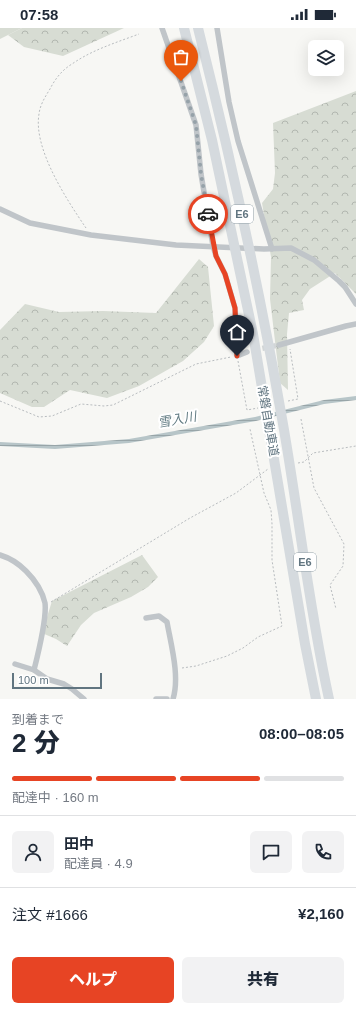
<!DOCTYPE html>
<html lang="ja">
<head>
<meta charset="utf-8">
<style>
  body { margin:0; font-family:Arial,"Noto Sans JP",sans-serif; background:#f2f2f3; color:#1f2937; height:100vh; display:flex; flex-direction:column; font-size:15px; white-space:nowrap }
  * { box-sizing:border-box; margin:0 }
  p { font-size:13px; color:#747a83 }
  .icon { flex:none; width:22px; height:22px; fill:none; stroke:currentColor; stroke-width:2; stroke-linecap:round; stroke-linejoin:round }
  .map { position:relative; height:671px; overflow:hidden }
  .drawer { display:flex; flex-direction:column; background:#fff; flex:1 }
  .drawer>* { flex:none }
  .tools { position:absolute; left:308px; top:12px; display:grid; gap:8px }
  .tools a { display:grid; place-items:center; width:36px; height:36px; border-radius:6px; background:#fff; box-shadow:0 4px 16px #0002; font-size:20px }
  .scale { position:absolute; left:12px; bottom:10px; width:90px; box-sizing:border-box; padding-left:4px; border:2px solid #617580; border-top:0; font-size:11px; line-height:14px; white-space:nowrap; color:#617580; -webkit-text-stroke:3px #fff; paint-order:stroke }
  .pin { position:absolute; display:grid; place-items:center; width:34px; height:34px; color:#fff; margin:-41px -17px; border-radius:50% 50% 50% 0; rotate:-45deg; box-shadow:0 0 4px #0007 }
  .pin .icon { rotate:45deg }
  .courier { position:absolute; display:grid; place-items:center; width:40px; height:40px; margin:-20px; border:3px solid #e74424; border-radius:50%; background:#fff; color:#222; box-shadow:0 1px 5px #0007 }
  .head em { font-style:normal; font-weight:800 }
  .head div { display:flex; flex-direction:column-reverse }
  .head { display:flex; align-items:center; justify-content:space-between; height:68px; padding:0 12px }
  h1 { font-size:26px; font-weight:800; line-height:30px }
  .bar { display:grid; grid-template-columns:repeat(4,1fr); gap:6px 4px; align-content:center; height:48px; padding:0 12px }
  .bar i { height:5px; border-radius:3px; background:#e0e1e3 }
  .bar .on { background:#e74424 }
  .bar p { grid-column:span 4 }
  .line { display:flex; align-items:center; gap:10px; padding:0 12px; border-top:1px solid #e0e1e3 }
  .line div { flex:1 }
  .round { display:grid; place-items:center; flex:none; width:42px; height:42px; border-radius:6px; background:#f2f2f3 }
  .primary-button { display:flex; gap:8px; margin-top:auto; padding:8px 12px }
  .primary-button a { flex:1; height:46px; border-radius:6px; background:#e74424; color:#fff; font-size:16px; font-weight:800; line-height:46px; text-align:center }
  .primary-button a+a { background:#f2f2f3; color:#1f2937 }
  .status { display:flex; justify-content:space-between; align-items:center; height:28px; padding:0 20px; background:#fff; direction:ltr }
  .status svg { height:11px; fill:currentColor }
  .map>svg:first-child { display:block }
  .forest { fill:url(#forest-crowns) }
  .green { fill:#d7dcd3 }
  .water { fill:url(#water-rules) }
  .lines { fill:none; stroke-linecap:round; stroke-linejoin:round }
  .minor-tunnel { stroke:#d2d6d7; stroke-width:5.5; stroke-dasharray:5.5 3; stroke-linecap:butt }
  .path { stroke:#b8bcbf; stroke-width:1; stroke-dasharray:2 2; stroke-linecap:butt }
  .minor { stroke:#c0c5c9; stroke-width:5.5 }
  .motorway { stroke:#d5dade; stroke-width:10 }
  .done { stroke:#96a2a9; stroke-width:4; stroke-dasharray:0 7.2 }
  .route { stroke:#e74424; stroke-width:5 }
  .labels { text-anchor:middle; stroke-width:4; stroke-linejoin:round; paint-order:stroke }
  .shield { fill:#fff; stroke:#909ea6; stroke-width:1 }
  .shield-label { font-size:11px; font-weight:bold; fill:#617580 }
  .street-label { font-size:12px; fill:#617580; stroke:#fff }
  .water-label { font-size:13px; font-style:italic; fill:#617b82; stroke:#fff }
</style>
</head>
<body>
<div class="status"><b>07:58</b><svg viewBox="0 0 49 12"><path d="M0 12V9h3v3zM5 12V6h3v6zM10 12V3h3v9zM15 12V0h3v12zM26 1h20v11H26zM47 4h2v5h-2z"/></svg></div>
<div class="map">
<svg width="356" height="671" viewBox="0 0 356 671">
  <defs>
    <pattern id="forest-crowns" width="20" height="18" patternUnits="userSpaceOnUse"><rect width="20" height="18" fill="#d7dcd3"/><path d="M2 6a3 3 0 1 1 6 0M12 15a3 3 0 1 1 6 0" fill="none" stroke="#b2b7b0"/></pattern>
    <pattern id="water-rules" width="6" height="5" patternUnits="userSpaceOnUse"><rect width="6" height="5" fill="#b7c5c8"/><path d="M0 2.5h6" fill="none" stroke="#98a5a8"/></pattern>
  </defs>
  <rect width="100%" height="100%" fill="#f7f7f4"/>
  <g class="forest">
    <polygon points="22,0 124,0 63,28 24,19 8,7"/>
    <polygon points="356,63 356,266 335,245 310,261 302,272 304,282 289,285 287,306 288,362 280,355 270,271 271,229 262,175 273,161 275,145 273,95"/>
    <polygon points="199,231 208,239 214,298 204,314 183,333 139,358 107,370 70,362 44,379 32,379 0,365 0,302 25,276 59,284 103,283 156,285"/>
    <polygon points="142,527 158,549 148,559 131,569 94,585 81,597 67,618 56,611 42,605 52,573"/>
  </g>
  <polygon class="green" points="0,0 22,0 0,11"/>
  <polygon class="water" points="356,368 356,372 324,376 256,393 129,415 55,421 0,418 0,414 55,417 129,411 255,389 324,372"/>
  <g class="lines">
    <polyline class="minor-tunnel" points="254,322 279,317"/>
    <g class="path">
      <path d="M86,200C67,172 33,121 39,86C40,77 45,69 50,61C55,51 62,42 72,36C92,22 115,15 139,6"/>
      <polyline points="238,333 247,382 258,380"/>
      <polyline points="0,373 39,389 52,388 81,376 104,378 113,377 196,336 231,329"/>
      <polyline points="288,373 298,371 290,321"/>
      <polyline points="301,391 314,460 344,516 343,538 330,557 336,581"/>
      <polyline points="298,435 304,434 313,425 356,418"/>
      <polyline points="51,574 190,490 236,465 268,441"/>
      <polyline points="182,640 196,638 227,628 243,620 258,609 282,598 272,532 272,496 271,482 264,465 250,401"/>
    </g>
    <g class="minor">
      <polyline points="162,0 196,97 201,146 213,218 216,228 225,246 235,280 237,328 247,324"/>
      <polyline points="217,0 229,74 238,113 272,221"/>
      <polyline points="0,181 30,195 91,207 176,217 264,221 291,220 314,232 339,253 345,259 356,276"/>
      <polyline points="279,317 346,298 356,296"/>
      <path d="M0,527C10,530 19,536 26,543C35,552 42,562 45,575C47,591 38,626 34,642"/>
      <path d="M146,590L159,588L167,594C171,617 180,648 173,671"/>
      <polyline points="15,636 34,642 47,651 64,656 72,661 84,671"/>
      <polyline points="156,671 167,671"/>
    </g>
    <g class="motorway">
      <polyline points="184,0 212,112 253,306 305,616 316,671"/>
      <path d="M198,0C231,131 260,263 283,396C299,488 309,580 329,671"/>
    </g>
  </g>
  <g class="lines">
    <polyline class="done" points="181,53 196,97 201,146 208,186"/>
    <polyline class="route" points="208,186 216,228 225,246 235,280 237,328"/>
  </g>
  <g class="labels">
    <g class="shield">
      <rect x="231" y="177" width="22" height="18" rx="3"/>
      <rect x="294" y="525" width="22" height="18" rx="3"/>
    </g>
    <g class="shield-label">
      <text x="242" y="190">E6</text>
      <text x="305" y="538">E6</text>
    </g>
    <g class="street-label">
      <text transform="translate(268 393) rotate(80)" y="4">常磐自動車道</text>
    </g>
    <g class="water-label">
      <text transform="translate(177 391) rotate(-10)" y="5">雪入川</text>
    </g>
  </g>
</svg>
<div class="tools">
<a><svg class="icon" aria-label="layers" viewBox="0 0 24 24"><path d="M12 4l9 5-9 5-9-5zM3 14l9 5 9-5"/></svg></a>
</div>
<div class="scale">100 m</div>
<div class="pin" style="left:181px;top:53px;background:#ea580c"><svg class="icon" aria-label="bag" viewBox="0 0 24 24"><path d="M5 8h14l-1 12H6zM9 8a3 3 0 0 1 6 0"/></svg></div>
<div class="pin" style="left:237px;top:328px;background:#1f2937"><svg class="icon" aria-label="home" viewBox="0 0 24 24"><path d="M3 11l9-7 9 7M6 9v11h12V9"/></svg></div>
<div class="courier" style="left:208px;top:186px"><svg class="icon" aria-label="car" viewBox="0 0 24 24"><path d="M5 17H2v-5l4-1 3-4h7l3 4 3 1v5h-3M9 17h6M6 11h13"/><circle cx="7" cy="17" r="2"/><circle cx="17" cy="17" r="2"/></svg></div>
</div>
<section class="drawer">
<div class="head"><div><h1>2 分</h1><p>到着まで</p></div><em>08:00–08:05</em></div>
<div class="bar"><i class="on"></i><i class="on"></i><i class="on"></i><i></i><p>配達中 · 160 m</p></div>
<div class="line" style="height:72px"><a class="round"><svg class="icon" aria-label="person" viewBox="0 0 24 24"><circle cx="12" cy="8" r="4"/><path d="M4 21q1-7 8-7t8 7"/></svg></a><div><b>田中</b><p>配達員 · 4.9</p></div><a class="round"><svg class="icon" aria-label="chat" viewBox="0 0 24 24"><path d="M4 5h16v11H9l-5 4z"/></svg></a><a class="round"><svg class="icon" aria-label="phone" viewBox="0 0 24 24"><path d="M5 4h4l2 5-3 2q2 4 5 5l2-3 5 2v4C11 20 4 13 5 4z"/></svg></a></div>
<div class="line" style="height:52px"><div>注文 #1666</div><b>¥2,160</b></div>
<div class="primary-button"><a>ヘルプ</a><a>共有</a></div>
</section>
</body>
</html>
